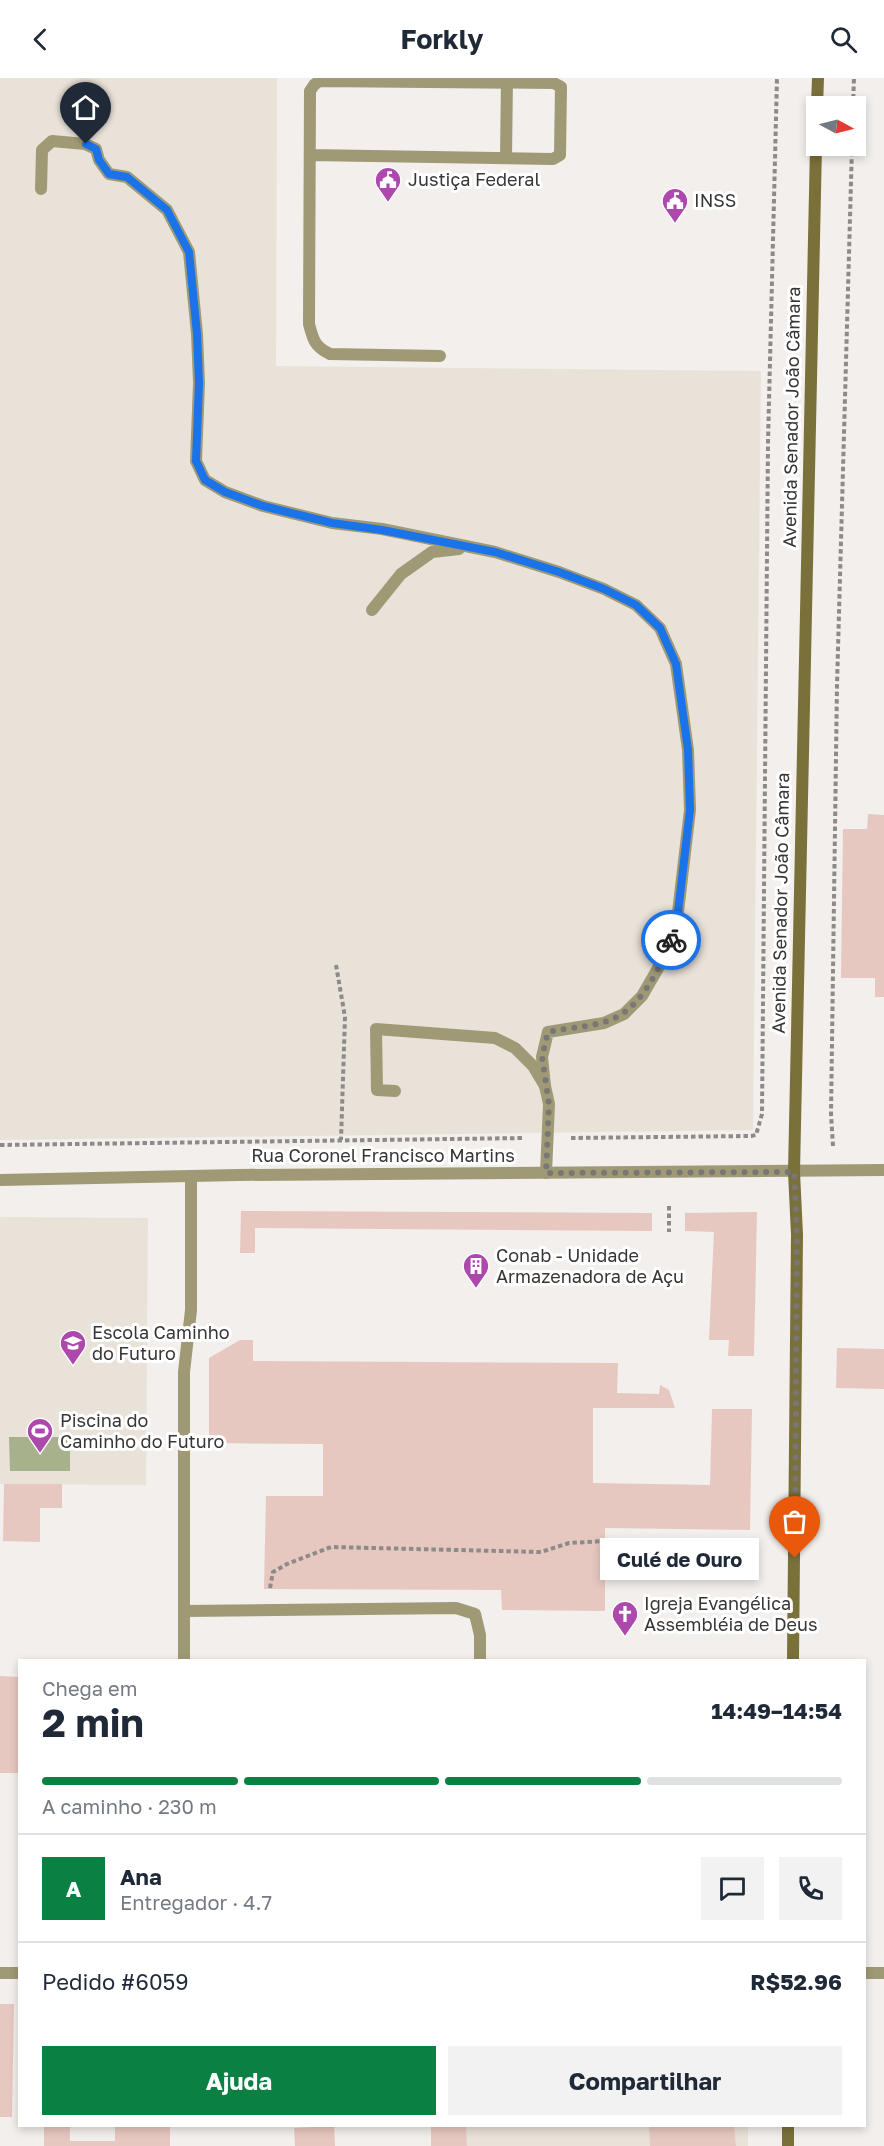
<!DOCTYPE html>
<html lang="pt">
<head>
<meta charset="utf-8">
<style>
  body { margin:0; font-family:"Golos Text",sans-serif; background:#f2f2f3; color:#1f2937; height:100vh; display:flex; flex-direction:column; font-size:22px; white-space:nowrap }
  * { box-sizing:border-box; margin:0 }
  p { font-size:20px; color:#747a83 }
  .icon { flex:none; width:33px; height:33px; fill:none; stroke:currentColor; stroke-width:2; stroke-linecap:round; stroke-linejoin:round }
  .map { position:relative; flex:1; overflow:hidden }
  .side { position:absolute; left:18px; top:1581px; width:848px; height:468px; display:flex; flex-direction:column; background:#fff; border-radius:0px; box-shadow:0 3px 9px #0003 }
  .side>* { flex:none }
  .needle { width:39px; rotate:97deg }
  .controls { position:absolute; left:806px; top:18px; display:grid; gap:12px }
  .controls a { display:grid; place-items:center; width:60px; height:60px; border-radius:0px; background:#fff; box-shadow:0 3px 9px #0003; font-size:30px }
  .pin { position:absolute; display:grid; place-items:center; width:51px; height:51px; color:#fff; margin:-62px -26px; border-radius:50% 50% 50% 0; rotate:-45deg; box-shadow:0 0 6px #0007 }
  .pin .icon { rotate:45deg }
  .courier { position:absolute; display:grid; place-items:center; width:60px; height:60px; margin:-30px; border:4px solid #1a73e8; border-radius:50%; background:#fff; color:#222; box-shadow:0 2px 8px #0007 }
  .bubble { position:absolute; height:42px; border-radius:0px; background:#fff; box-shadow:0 3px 9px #0003; font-size:20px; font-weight:700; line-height:42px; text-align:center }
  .overview em { font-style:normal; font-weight:700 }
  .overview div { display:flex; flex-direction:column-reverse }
  .overview { display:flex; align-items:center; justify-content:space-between; height:102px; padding:0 24px }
  h1 { font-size:39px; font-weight:700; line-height:45px }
  .bar { display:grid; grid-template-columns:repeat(4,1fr); gap:9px 6px; align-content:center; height:72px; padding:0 24px }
  .bar i { height:8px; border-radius:4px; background:#e0e1e3 }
  .bar .selected { background:#0b8043 }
  .bar p { grid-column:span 4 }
  .line { display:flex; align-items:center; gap:15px; padding:0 24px; border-top:2px solid #e0e1e3 }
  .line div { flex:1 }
  .round { display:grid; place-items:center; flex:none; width:63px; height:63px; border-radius:0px; background:#f2f2f3 }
  .cta { display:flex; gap:12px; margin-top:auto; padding:12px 24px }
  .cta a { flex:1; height:69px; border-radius:0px; background:#0b8043; color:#fff; font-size:24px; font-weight:700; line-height:69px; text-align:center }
  .cta a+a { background:#f2f2f3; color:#1f2937 }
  header { display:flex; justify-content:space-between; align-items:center; height:78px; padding:0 24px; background:#fff; font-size:27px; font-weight:700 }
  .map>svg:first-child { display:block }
  .built { fill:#e9e2d9 }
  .green { fill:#e7c8c0 }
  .water { fill:#a7b28d }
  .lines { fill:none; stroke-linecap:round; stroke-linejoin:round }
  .path { stroke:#8d8b89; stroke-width:4; stroke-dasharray:4.5 3; stroke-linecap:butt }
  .service { stroke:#a09976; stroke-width:12 }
  .minor { stroke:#a09976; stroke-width:12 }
  .secondary { stroke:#7a7039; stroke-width:12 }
  .done { stroke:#787775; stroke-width:6; stroke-dasharray:0 10.8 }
  .route { stroke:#1a73e8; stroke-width:8 }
  .labels { text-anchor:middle; stroke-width:6; stroke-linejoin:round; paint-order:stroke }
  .poi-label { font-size:18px; fill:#373635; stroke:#fff; text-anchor:start }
  .street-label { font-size:18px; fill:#373635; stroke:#fff }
</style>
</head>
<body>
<header><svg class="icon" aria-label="back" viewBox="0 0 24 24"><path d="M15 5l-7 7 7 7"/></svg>Forkly<svg class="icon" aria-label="search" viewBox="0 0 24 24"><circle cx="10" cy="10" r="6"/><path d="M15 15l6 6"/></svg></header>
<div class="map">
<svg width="884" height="2068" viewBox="0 0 884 2068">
  <rect width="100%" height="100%" fill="#f2efec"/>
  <g class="built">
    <polygon points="0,0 277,0 276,288 761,293 753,1052 0,1062"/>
    <polygon points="0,1139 148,1140 146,1407 0,1406"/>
    <polygon points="466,2048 748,2048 748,2068 467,2068"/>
  </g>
  <g class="green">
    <polygon points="868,736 884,737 884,919 875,919 875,900 841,900 843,751 867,751"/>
    <polygon points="241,1133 652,1135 652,1153 255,1150 255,1175 240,1175"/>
    <polygon points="757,1134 754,1278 728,1278 729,1262 709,1262 714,1154 685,1153 685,1135"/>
    <polygon points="240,1262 253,1262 253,1283 618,1285 617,1315 659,1316 660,1307 669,1312 675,1330 593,1330 593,1405 710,1407 712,1331 752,1331 750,1452 605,1450 605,1533 502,1532 501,1512 264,1511 266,1418 323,1418 323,1366 209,1365 209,1280"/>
    <polygon points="837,1270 884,1271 884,1311 836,1310"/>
    <polygon points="4,1406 62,1406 62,1430 40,1430 40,1464 3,1463"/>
    <polygon points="0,1598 19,1599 19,1695 0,1695"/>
    <polygon points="0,1926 14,1926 12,2039 0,2039"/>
    <polygon points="44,2048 70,2048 70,2063 115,2063 115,2048 170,2048 170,2068 44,2068"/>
    <polygon points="334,2048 335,2068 295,2068 294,2050"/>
    <polygon points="431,2048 466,2048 467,2068 431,2068"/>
    <polygon points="649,2048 734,2048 736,2068 650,2068"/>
  </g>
  <polygon class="water" points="9,1359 70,1359 70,1393 10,1393"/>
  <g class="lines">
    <g class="path">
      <polyline points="853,28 854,0"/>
      <polyline points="336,887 345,939 341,1062"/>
      <polyline points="571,1060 751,1058 756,1057 762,1036 768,364 777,0"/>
      <polyline points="0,1067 524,1060"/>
      <polyline points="833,1068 831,1036 837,607 852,68"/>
      <polyline points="669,1128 669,1154"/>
      <polyline points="270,1510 273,1494 287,1486 331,1469 541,1474 569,1465 605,1463"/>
    </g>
    <g class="service">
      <path d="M310,77L553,81L560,77L561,9L554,5L319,3L314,7L310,13L309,246C313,262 315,269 330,276L440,278"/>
      <polyline points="506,80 507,0"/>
      <polyline points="41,111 42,72 52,63 85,66 96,71 99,82 109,96 127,99 167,132 189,174 197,256 199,305 196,383 205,402 225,414 263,428 332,445 382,451 495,474 559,494 604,511 636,527 660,550 676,586 688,672 690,732 678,834 668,873 642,918 624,936 604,945 548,954 542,979 545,1008"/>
      <polyline points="372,532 401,496 432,474 459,471"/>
      <polyline points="395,1013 377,1012 376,951 495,960 515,970 533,988 545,1008 549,1026 546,1095"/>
    </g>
    <g class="minor">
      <polyline points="0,1102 238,1097 884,1092"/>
      <polyline points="185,1533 456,1530 475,1536 480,1557 480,1582"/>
      <polyline points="184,1582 184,1294 191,1232 191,1099"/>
      <polyline points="0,1895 20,1895"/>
      <polyline points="864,1895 884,1895"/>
    </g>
    <g class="secondary">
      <polyline points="817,28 818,0"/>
      <polyline points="793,1582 797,1157 794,1094 816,68"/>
      <polyline points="788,2068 788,2048"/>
    </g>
  </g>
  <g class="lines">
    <path class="done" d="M671,862C668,876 660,887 653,900C623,951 601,944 548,954L542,979L549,1026L546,1095L794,1094L797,1157L795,1480"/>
    <polyline class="route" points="86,66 96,71 99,82 109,96 127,99 167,132 189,174 197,256 199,305 196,383 205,402 225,414 263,428 332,445 382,452 495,474 559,494 604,511 636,527 660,550 676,586 688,672 690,732 678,834 671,862"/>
  </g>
  <defs>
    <g id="civic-pin" transform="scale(1.35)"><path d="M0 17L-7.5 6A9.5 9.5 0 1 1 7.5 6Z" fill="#ad48ac" stroke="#fff"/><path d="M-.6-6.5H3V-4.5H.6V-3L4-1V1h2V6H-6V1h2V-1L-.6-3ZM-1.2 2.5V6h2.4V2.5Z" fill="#fff"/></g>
    <g id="building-pin" transform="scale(1.35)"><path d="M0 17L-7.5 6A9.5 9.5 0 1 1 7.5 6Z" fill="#ad48ac" stroke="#fff"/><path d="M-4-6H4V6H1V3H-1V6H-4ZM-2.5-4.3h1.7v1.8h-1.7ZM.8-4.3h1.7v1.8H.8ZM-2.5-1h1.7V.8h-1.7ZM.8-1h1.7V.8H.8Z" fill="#fff"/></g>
    <g id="school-pin" transform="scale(1.35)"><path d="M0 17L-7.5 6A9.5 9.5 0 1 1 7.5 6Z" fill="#ad48ac" stroke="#fff"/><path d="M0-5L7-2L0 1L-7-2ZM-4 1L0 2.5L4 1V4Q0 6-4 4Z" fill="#fff"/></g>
    <g id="stadium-pin" transform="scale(1.35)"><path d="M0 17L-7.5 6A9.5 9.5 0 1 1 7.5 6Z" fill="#ad48ac" stroke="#fff"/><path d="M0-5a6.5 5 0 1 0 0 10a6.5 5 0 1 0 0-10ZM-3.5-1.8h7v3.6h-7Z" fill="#fff"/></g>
    <g id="church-pin" transform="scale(1.35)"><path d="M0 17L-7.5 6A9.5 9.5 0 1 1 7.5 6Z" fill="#ad48ac" stroke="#fff"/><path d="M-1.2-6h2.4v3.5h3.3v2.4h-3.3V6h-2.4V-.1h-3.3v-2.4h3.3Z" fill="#fff"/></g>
  </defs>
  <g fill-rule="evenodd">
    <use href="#civic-pin" x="388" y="102"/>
    <use href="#civic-pin" x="675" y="123"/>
    <use href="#building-pin" x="476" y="1188"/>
    <use href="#school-pin" x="73" y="1265"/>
    <use href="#stadium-pin" x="40" y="1353"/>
    <use href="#church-pin" x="625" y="1536"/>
  </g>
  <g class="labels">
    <g class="poi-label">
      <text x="408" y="108">Justiça Federal</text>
      <text x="694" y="129">INSS</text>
      <text x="496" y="1184">Conab - Unidade<tspan x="496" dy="21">Armazenadora de Açu</tspan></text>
      <text x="92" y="1261">Escola Caminho<tspan x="92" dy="21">do Futuro</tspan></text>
      <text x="60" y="1349">Piscina do<tspan x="60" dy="21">Caminho do Futuro</tspan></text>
      <text x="644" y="1532">Igreja Evangélica<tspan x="644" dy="21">Assembléia de Deus</tspan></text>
    </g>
    <g class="street-label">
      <text transform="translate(792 339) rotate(-89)" y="6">Avenida Senador João Câmara</text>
      <text transform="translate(781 825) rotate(-89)" y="6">Avenida Senador João Câmara</text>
      <text x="383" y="1084">Rua Coronel Francisco Martins</text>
    </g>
  </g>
</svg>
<div class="controls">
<a><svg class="needle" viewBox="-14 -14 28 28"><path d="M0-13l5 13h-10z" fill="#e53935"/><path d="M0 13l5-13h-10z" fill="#747a83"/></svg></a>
</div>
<div class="pin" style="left:795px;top:1480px;background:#ea580c"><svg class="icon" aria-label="bag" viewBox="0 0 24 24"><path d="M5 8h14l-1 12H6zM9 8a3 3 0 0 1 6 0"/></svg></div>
<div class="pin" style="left:86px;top:66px;background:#1f2937"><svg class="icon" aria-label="home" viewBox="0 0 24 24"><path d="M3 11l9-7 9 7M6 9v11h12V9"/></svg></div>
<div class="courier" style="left:671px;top:862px"><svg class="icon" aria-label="bike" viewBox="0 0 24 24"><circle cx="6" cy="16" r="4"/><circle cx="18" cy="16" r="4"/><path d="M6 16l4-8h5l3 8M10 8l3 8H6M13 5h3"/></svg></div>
<div class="bubble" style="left:600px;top:1460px;width:159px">Culé de Ouro</div>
<section class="side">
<div class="overview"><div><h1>2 min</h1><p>Chega em</p></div><em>14:49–14:54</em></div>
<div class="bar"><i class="selected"></i><i class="selected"></i><i class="selected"></i><i></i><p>A caminho · 230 m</p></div>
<div class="line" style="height:108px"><b class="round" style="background:#0b8043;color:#fff">A</b><div><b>Ana</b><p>Entregador · 4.7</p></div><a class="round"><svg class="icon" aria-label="chat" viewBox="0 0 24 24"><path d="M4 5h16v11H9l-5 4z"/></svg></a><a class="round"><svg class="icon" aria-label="phone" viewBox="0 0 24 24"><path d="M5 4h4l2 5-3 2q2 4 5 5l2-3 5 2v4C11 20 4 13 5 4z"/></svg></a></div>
<div class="line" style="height:78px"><div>Pedido #6059</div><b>R$52.96</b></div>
<div class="cta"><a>Ajuda</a><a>Compartilhar</a></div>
</section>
</div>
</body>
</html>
